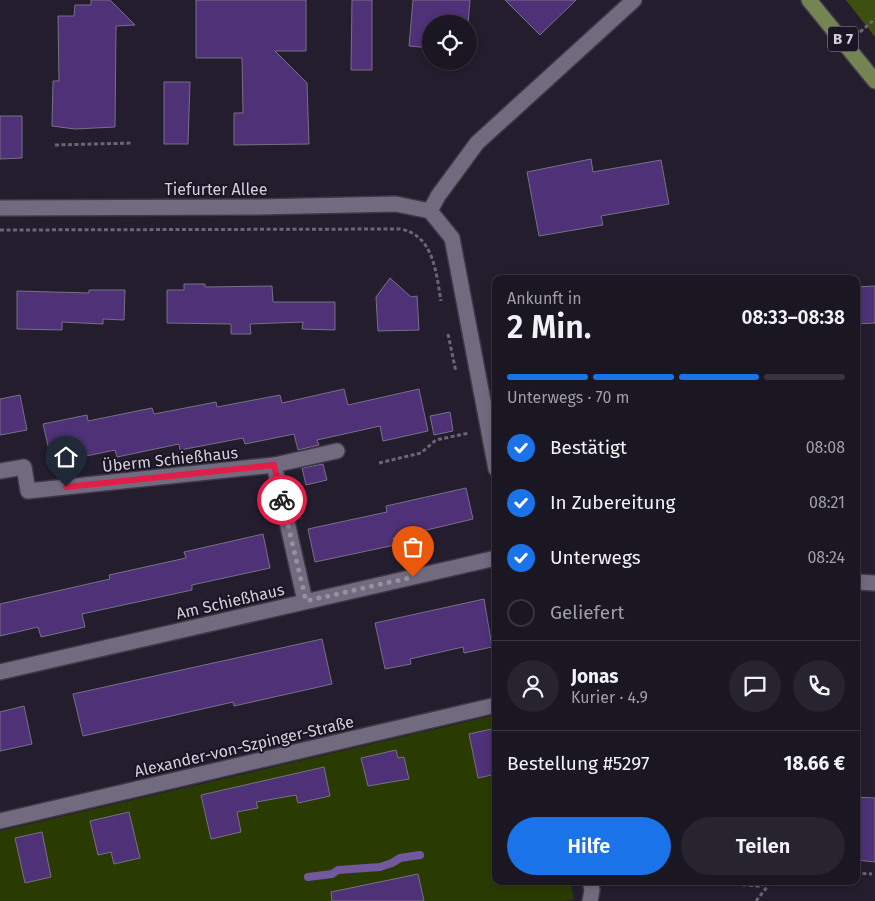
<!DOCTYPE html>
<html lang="de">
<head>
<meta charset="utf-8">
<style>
  body { margin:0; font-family:"Fira Sans",sans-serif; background:#27232f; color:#f1f3f6; height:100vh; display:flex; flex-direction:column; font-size:19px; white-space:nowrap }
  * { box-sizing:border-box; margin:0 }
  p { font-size:16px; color:#9f9fa5 }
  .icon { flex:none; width:28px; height:28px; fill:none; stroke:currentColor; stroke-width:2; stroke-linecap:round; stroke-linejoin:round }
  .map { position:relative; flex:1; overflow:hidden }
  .side { position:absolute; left:492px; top:275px; width:368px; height:610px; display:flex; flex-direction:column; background:#1a1622; border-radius:10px; box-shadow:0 2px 8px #0003,0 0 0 1px #383540 }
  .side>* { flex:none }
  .controls { position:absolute; left:422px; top:15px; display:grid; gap:10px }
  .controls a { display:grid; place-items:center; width:55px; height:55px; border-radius:50%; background:#1a1622; box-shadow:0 2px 8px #0003,0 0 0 1px #383540; font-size:25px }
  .pin { position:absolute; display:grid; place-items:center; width:42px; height:42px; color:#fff; margin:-51px -21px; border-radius:50% 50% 50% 0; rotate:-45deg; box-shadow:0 0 5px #0007 }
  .pin .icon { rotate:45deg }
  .courier { position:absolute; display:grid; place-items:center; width:50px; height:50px; margin:-25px; border:4px solid #e11d48; border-radius:50%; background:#fff; color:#222; box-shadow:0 1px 6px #0007 }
  .head em { font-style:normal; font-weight:600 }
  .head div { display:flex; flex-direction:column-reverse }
  .head { display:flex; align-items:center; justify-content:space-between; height:85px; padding:0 15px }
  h1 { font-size:32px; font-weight:600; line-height:38px }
  .bar { display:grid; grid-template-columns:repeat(4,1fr); gap:8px 5px; align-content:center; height:60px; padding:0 15px }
  .bar i { height:6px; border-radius:4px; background:#383540 }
  .bar .selected { background:#1a73e8 }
  .bar p { grid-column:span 4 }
  .line { display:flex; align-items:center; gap:12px; padding:0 15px; border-top:1px solid #383540 }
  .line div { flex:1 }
  .round { display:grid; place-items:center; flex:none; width:52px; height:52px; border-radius:26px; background:#27232f }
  ol { padding:0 15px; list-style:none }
  li { display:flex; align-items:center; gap:15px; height:55px }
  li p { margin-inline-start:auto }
  li .icon { padding:5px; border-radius:50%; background:#1a73e8; color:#fff; stroke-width:4 }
  li:last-child { color:#9f9fa5 }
  li i { width:28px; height:28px; border:2px solid #383540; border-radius:50% }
  .cta { display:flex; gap:10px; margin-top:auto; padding:10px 15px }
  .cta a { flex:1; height:58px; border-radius:30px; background:#1a73e8; color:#fff; font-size:20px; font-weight:600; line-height:58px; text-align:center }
  .cta a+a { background:#27232f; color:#f1f3f6 }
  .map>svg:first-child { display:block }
  .green { fill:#2a3b02 }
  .forest { fill:#3d5010 }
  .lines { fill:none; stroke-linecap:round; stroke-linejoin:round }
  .stream { stroke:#73579f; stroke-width:8 }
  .building { fill:#4e3176; stroke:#777086 }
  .minor-casing { stroke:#3d3746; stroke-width:18 }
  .major-casing { stroke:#3d3746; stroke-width:18 }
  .path { stroke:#6a6574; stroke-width:3; stroke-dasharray:4 2.5; stroke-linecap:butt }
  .minor { stroke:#726b80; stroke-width:15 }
  .major { stroke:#748453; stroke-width:15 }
  .done { stroke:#95919f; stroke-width:5; stroke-dasharray:0 9 }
  .route { stroke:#e11d48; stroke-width:6 }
  .labels { text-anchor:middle; stroke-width:4; stroke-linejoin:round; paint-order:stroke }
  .shield { fill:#1a1424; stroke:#9c98a5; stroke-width:1 }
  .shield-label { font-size:15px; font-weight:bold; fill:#d3d0dc }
  .street-label { font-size:16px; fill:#d3d0dc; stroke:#1a1424 }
</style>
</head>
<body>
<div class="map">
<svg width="875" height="901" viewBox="0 0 875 901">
  <rect width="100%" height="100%" fill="#231d2e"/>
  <polygon class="green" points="496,715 496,881 570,881 574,899 565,901 0,901 0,831"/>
  <polygon class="forest" points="846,0 875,0 875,37"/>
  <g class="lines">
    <polyline class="stream" points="308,877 332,874 338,870 380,867 392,863 400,858 420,855"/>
  </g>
  <g class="building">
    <polygon points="91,0 110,0 135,25 116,26 115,127 75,129 52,126 53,81 59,81 58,16 74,16 75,5 91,5"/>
    <polygon points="196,0 306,0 306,51 275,51 307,83 309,144 234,145 234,113 243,113 242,58 196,58"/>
    <polygon points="352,0 372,0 372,70 351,70"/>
    <polygon points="413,0 470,0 468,24 431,24 431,48 409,46"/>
    <polygon points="505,0 576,0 540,35"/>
    <polygon points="164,82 190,82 188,144 164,144"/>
    <polygon points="0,116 22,116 22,158 0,159"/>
    <polygon points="591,159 593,172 661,160 669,204 601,216 603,225 539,236 527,172"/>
    <polygon points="390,278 411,297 417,296 419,330 378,331 376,297"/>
    <polygon points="184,284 205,284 205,287 272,286 273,302 335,302 335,330 302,329 303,322 250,324 251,334 231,334 231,324 167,323 167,290 184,290"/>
    <polygon points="875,286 875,323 856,324 856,287"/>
    <polygon points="89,290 125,290 124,320 103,319 103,324 62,322 62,330 17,329 17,291 89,293"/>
    <polygon points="344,389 348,405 419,389 428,431 383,441 380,426 317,440 319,445 298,450 294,434 245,444 243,438 180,450 179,444 117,457 115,450 52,463 43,424 87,415 88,421 152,408 154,414 216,402 217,407 280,395 282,403"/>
    <polygon points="20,395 27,430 0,435 0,399"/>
    <polygon points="450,412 453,431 434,435 430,416"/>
    <polygon points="323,464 327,480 306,485 302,468"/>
    <polygon points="466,488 473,519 393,538 395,545 315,562 308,529 387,512 386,506"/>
    <polygon points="263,534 270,568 192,585 192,590 82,614 85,627 41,637 38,627 0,636 0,604 110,579 109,575 186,558 184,552"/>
    <polygon points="484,599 492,647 464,653 463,647 410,659 411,664 385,669 375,623"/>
    <polygon points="322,639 332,684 234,706 233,702 83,736 73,694"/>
    <polygon points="24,706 32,744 0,751 0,712"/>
    <polygon points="496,728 496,774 478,778 469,734"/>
    <polygon points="396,750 398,758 404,757 409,779 368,786 361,758"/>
    <polygon points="324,767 330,796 298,803 296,795 256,802 258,808 237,812 241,832 211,839 201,795"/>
    <polygon points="856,797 875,798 875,862 856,860"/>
    <polygon points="129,812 140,858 114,864 111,852 98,855 90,821"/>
    <polygon points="42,832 51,877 25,883 15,838"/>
    <polygon points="418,874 424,901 332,901 331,892"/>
  </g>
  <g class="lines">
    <g class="minor-casing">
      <g id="minor">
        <polyline points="0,208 258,207 396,204 430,211 452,238 496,469"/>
        <polyline points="430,211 438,196 477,143 634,0"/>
        <polyline points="274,465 305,601"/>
        <polyline points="0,471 24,467 28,491 274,465 337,451"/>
        <polyline points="856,582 875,583"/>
        <polyline points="0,672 496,558"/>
        <polyline points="0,821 496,705"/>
        <polyline points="590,881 592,890 590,901"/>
      </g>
    </g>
    <g class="major-casing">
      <polyline id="major" points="809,0 875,81"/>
    </g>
    <g class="path">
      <polyline points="860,32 875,19"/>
      <polyline points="55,145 133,143"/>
      <path d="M0,230L400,229C434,235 436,273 441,301"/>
      <polyline points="448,334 456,372"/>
      <polyline points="379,463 421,453 436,440 469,433"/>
      <polyline points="856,873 872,874"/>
      <polyline points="697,881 759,886 772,881"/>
      <polyline points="756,901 771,882"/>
    </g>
    <use href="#minor" class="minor"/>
    <use href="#major" class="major"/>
  </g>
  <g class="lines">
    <polyline class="done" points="282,500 306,601 413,577"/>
    <polyline class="route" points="66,487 274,465 282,500"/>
  </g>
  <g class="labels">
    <rect class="shield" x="828" y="26.5" width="30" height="25" rx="4"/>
    <g class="shield-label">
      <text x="843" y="44">B 7</text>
    </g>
    <g class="street-label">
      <text x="216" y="195">Tiefurter Allee</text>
      <text transform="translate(170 459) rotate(-6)" y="6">Überm Schießhaus</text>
      <text transform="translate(230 601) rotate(-13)" y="6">Am Schießhaus</text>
      <text transform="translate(244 746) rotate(-13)" y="6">Alexander-von-Szpinger-Straße</text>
    </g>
  </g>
</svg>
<div class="controls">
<a><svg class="icon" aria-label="locate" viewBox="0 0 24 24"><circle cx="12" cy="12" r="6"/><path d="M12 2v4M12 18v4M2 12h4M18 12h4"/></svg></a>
</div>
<div class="pin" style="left:413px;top:577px;background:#ea580c"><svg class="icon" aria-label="bag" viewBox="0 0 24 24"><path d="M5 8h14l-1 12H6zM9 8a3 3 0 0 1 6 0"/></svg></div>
<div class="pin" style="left:66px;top:487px;background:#1f2937"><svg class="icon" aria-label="home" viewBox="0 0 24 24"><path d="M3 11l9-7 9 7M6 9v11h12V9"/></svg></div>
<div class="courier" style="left:282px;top:500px"><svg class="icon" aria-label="bike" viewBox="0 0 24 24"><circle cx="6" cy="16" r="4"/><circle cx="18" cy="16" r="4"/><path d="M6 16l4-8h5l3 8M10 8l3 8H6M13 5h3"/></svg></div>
<section class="side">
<div class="head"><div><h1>2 Min.</h1><p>Ankunft in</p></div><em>08:33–08:38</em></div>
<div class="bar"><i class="selected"></i><i class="selected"></i><i class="selected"></i><i></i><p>Unterwegs · 70 m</p></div>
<ol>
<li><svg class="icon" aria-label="check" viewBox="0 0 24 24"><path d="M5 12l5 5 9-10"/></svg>Bestätigt<p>08:08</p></li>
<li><svg class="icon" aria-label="check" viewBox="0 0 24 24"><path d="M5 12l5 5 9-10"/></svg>In Zubereitung<p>08:21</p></li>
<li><svg class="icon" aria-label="check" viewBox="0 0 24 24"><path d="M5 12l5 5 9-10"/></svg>Unterwegs<p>08:24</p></li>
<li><i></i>Geliefert</li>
</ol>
<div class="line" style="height:90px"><a class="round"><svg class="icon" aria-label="person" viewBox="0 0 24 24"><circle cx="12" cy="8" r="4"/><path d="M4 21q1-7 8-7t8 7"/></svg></a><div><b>Jonas</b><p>Kurier · 4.9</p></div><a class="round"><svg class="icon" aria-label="chat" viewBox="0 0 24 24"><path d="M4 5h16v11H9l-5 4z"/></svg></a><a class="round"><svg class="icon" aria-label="phone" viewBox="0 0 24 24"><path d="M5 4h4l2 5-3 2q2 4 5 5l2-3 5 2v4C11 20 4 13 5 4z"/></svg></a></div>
<div class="line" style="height:65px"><div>Bestellung #5297</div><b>18.66 €</b></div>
<div class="cta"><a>Hilfe</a><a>Teilen</a></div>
</section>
</div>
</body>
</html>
